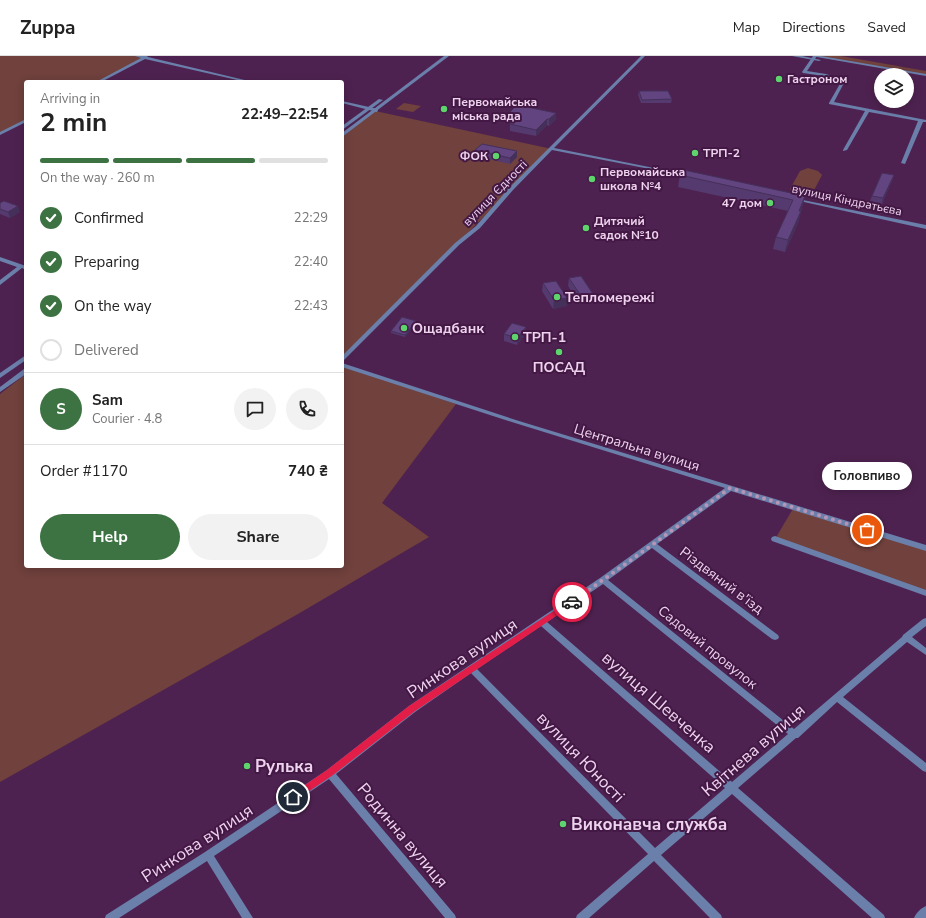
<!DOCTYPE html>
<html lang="en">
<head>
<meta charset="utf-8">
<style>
  body { margin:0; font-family:"Nunito Sans",sans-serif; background:#f2f2f2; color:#222; height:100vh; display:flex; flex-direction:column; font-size:15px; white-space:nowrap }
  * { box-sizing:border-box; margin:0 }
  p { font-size:13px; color:#767676 }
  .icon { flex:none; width:22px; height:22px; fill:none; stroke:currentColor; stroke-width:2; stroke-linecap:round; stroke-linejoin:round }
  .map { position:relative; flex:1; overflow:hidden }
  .drawer { position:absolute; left:24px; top:24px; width:320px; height:488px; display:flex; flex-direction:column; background:#fff; border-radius:4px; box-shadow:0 2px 10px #0003 }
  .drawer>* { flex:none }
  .buttons { position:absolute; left:874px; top:12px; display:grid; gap:8px }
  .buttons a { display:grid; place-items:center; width:40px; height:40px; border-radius:50%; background:#fff; box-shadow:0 2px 10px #0003; font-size:20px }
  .pin { position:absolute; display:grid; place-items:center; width:34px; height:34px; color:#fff; margin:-17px; border:2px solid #fff; border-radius:50%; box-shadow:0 1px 4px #0007 }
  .courier { position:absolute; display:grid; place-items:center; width:40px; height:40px; margin:-20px; border:3px solid #e11d48; border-radius:50%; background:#fff; color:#222; box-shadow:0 1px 5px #0007 }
  .bubble { position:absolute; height:28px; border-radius:14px; background:#fff; box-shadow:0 2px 10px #0003; font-size:13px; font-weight:700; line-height:28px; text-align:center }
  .head em { font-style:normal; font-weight:700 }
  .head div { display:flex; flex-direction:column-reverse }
  .head { display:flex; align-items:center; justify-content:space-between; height:68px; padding:0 16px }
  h1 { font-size:26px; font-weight:700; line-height:30px }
  .bar { display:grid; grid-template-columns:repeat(4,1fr); gap:6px 4px; align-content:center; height:48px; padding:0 16px }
  .bar i { height:5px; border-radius:3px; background:#e0e0e0 }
  .bar .on { background:#3d7343 }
  .bar p { grid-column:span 4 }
  .line { display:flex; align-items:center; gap:10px; padding:0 16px; border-top:1px solid #e0e0e0 }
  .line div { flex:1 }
  .round { display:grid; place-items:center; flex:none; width:42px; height:42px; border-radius:21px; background:#f2f2f2 }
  ol { padding:0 16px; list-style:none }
  li { display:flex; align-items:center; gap:12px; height:44px }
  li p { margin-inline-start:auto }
  li .icon { padding:4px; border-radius:50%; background:#3d7343; color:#fff; stroke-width:4 }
  li:last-child { color:#767676 }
  li i { width:22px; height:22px; border:2px solid #e0e0e0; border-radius:50% }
  .action { display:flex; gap:8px; margin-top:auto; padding:8px 16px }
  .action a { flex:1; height:46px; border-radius:24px; background:#3d7343; color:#fff; font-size:16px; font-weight:700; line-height:46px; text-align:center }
  .action a+a { background:#f2f2f2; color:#222 }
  header { display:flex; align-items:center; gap:24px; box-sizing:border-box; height:56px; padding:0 20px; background:#fff; border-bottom:1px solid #e0e0e0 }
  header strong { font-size:19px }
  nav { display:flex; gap:22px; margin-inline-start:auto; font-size:14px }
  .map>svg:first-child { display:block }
  .green { fill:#70413d }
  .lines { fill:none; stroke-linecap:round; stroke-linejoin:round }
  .minor { fill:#6b7fab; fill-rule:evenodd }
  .tertiary { fill:#6b7fab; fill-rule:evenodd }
  .wall { fill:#543a6e }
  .shaded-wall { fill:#45305a }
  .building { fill:#624480; stroke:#45305a }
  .route { fill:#e11d48 }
  .done { stroke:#b695b7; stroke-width:4; stroke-dasharray:0 7.2 }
  .poi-dot { fill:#5dd56c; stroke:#431845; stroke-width:1.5 }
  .labels { text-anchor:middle; stroke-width:4; stroke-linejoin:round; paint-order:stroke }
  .far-poi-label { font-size:12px; font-weight:bold; fill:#eed3ee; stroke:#431845; text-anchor:start }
  .far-street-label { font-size:12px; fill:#eed3ee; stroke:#431845 }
  .poi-label { font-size:14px; font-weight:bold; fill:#eed3ee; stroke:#431845; text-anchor:start }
  .street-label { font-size:14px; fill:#eed3ee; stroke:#431845 }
  .near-street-label { font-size:17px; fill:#eed3ee; stroke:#431845 }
  .near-poi-label { font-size:17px; font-weight:bold; fill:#eed3ee; stroke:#431845; text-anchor:start }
</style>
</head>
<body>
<header>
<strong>Zuppa</strong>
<nav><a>Map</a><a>Directions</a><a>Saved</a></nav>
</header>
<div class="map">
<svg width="926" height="862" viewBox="0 0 926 862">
  <rect width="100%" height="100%" fill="#4e2250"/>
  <g class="green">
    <polygon points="0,0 137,0 144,2 98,26 26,26 26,64 0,78"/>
    <polygon points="813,0 841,0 926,15 926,19"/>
    <polygon points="404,47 421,50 413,56 396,53"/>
    <polygon points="375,55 552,93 342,302 342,80"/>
    <path d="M808,112L818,115L822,119L812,138C805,141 794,141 790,133L800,115Z"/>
    <polygon points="342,309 456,348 382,447 429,481 298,558 0,726 0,338 26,318 26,510 342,510"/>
    <polygon points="794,451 926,492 926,537 775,483"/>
  </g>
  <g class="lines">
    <g class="minor">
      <polygon points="135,0 147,0 148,1 253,26 246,26 145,3 101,26 96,26 141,2"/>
      <polygon points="641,0 645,0 554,92 689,119 691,119 691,121 552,94 513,134 480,172 459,189 344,304 342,305 342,300 455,187 476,170 509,132"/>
      <polygon points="813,0 817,0 807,15 826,18 845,25 834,46 926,64 926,66 923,66 905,108 901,107 918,65 869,56 847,94 843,95 843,94 865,55 829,48 829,47 841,26 824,20 803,17 802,16"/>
      <polygon points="342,45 378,53 378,54 377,56 373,56 373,55 342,47"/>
      <polygon points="26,63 26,66 0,79 0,76"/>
      <polygon points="793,142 926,169 926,173 795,144 793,143"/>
      <polygon points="0,201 26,210 26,214 22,212 0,229 0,224 17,211 0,205"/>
      <path d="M342,307L519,365L926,489V495L731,435L657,488L778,579L779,581L778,583L775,584L772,583L652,492L608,524L794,673L902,581L903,579L923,563L926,562V570L912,581L926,592V599L907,586L843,641L926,707V716L923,715L837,646L798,682H796L738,732L884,859L885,862H872L732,738L661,799L721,859L722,862H710L654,805L589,862H576L577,859L648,798L471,617L415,656L336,718L455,859L456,862H445L329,723L214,800L253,862H242L207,805L119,862H105L106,859L205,796L327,714L409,650L600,522L725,432L515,367L342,311ZM603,528L788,678L732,726L547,566ZM541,570L725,732L655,792L477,613Z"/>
      <polygon points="775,480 926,534 926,540 772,485 771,483 772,481"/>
      <path d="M926,850V862H914C916,857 921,852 926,850Z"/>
    </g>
    <g class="tertiary">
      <polygon points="444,0 449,0 342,81 342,77"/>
      <polygon points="792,0 802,0 821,4 819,5"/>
      <polygon points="811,0 821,0 926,18 926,20"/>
      <polygon points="379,43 383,44 342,74 342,70"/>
      <polygon points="26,299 26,304 0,322 0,317"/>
      <polygon points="24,313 26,313 26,318 0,336 0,331"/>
    </g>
  </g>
  <g class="wall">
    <polygon points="639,35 672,43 671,47 641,47 638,39"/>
    <polygon points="510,56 556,57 556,63 549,70 547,69 536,80 510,75 510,68 515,63 510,62"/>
    <polygon points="475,94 517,95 517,101 510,108 475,100"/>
    <polygon points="680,119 805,140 798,167 785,196 773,193 776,181 788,155 678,131"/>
    <polygon points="894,119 892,125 882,148 870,145 872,140"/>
    <polygon points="0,147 20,156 10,162 0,158"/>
    <polygon points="569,222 592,246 580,248 568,230"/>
    <polygon points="543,227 567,242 567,250 553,253 542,235"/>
    <polygon points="416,267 405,281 391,277 391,275"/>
    <polygon points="526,271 526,277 517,289 504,285 504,278"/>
  </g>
  <g class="shaded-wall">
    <polygon points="556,57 556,63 549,70 549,63"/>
    <polygon points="547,63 547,69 536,80 536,74"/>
    <polygon points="517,95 517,101 510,108 510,102"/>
    <polygon points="894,119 892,125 882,148 883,142"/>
    <polygon points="805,140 798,167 785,196 788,184"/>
    <polygon points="18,150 20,156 10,162 8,156"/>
    <polygon points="343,197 344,205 342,206 342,198"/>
    <polygon points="593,238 592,246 580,248 581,240"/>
    <polygon points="567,242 567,250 553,253 554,244"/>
    <polygon points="416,265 416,267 405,281 405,279"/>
    <polygon points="526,271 526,277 517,289 517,282"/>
  </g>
  <g class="building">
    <polygon points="639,35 668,35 672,43 642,44"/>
    <polygon points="517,49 556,57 549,63 547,63 536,74 510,68 521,58 510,56"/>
    <polygon points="482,88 517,95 510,102 475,94"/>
    <polygon points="684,114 805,140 799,155 801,155 788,184 776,181 793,144 680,119"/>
    <polygon points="882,117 894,119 883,142 872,140"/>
    <polygon points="4,145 18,150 8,156 0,153 0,147"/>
    <polygon points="581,220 593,238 581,240 569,222"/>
    <polygon points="556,225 567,242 554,244 543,227"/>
    <polygon points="402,261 416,265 405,279 391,275"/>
    <polygon points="512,267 526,271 517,282 504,278"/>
  </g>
  <polygon class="route" points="572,543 574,544 574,548 415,655 333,719 296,744 290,744 289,741 290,739 327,714 409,650"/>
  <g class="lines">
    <polyline class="done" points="572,546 652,489 730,432 867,474"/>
  </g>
  <g class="poi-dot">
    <circle cx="779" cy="23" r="4"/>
    <circle cx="444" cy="53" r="4"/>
    <circle cx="695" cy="97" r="4"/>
    <circle cx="496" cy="100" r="4"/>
    <circle cx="592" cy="123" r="4"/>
    <circle cx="770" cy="147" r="4"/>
    <circle cx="586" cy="172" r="4"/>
    <circle cx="557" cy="241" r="4"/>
    <circle cx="404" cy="272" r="4"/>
    <circle cx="515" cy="281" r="4"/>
    <circle cx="559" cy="296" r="4"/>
    <circle cx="247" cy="710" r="4"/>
    <circle cx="563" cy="768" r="4"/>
  </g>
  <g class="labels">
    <g class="far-poi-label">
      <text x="787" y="27">Гастроном</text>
      <text x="452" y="50">Первомайська<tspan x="452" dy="14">мiська рада</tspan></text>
      <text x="703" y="101">ТРП-2</text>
      <text x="488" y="104" text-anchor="end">ФОК</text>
      <text x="600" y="120">Первомайська<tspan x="600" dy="14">школа №4</tspan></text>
      <text x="762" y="151" text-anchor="end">47 дом</text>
      <text x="594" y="169">Дитячий<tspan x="594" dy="14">садок №10</tspan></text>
    </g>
    <g class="far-street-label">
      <text transform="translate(495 137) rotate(-46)" y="4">вулиця Єдності</text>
      <text transform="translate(847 144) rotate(12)" y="4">вулиця Кіндратьєва</text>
    </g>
    <g class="poi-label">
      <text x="565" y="246">Тепломережі</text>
      <text x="412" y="277">Ощадбанк</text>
      <text x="523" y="286">ТРП-1</text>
      <text x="559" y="316" text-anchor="middle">ПОСАД</text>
    </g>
    <g class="street-label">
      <text transform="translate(637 391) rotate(17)" y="5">Центральна вулиця</text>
      <text transform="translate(722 524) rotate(37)" y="5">Різдвяний в'їзд</text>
      <text transform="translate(708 591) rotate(39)" y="5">Садовий провулок</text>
    </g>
    <g class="near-street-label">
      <text transform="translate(462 602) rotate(-34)" y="6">Ринкова вулиця</text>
      <text transform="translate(659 646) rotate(41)" y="6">вулиця Шевченка</text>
      <text transform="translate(753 694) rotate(-41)" y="6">Квітнева вулиця</text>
      <text transform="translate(581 701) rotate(46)" y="6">вулиця Юності</text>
      <text transform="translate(403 779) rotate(50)" y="6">Родинна вулиця</text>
      <text transform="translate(197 787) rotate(-33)" y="6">Ринкова вулиця</text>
    </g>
    <g class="near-poi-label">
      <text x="255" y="716">Рулька</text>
      <text x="571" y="774">Виконавча служба</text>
    </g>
  </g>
</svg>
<div class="buttons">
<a><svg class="icon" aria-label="layers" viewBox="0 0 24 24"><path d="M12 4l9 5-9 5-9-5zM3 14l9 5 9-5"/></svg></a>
</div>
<div class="pin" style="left:867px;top:474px;background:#ea580c"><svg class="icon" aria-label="bag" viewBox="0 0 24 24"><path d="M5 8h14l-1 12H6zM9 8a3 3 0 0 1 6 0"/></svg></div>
<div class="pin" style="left:293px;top:741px;background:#1f2937"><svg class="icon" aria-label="home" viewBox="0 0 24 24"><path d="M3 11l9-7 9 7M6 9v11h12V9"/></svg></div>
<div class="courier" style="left:572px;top:546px"><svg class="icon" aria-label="car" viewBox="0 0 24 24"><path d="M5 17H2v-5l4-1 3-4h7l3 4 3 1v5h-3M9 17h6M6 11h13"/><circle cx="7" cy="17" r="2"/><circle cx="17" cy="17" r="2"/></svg></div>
<div class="bubble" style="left:822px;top:406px;width:90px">Головпиво</div>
<section class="drawer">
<div class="head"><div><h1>2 min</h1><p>Arriving in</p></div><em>22:49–22:54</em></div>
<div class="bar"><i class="on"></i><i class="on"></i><i class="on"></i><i></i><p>On the way · 260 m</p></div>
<ol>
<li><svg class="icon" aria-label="check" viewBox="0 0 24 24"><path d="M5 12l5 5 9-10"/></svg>Confirmed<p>22:29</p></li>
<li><svg class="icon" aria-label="check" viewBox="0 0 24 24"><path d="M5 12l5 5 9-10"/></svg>Preparing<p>22:40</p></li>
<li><svg class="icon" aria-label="check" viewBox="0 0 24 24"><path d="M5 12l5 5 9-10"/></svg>On the way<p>22:43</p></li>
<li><i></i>Delivered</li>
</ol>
<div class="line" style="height:72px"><b class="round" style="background:#3d7343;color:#fff">S</b><div><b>Sam</b><p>Courier · 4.8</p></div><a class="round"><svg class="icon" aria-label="chat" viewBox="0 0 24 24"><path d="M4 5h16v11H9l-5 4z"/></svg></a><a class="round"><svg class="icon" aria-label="phone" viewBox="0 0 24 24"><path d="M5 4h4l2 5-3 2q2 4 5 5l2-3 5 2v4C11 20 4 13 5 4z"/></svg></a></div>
<div class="line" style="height:52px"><div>Order #1170</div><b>740 ₴</b></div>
<div class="action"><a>Help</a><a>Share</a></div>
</section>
</div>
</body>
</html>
